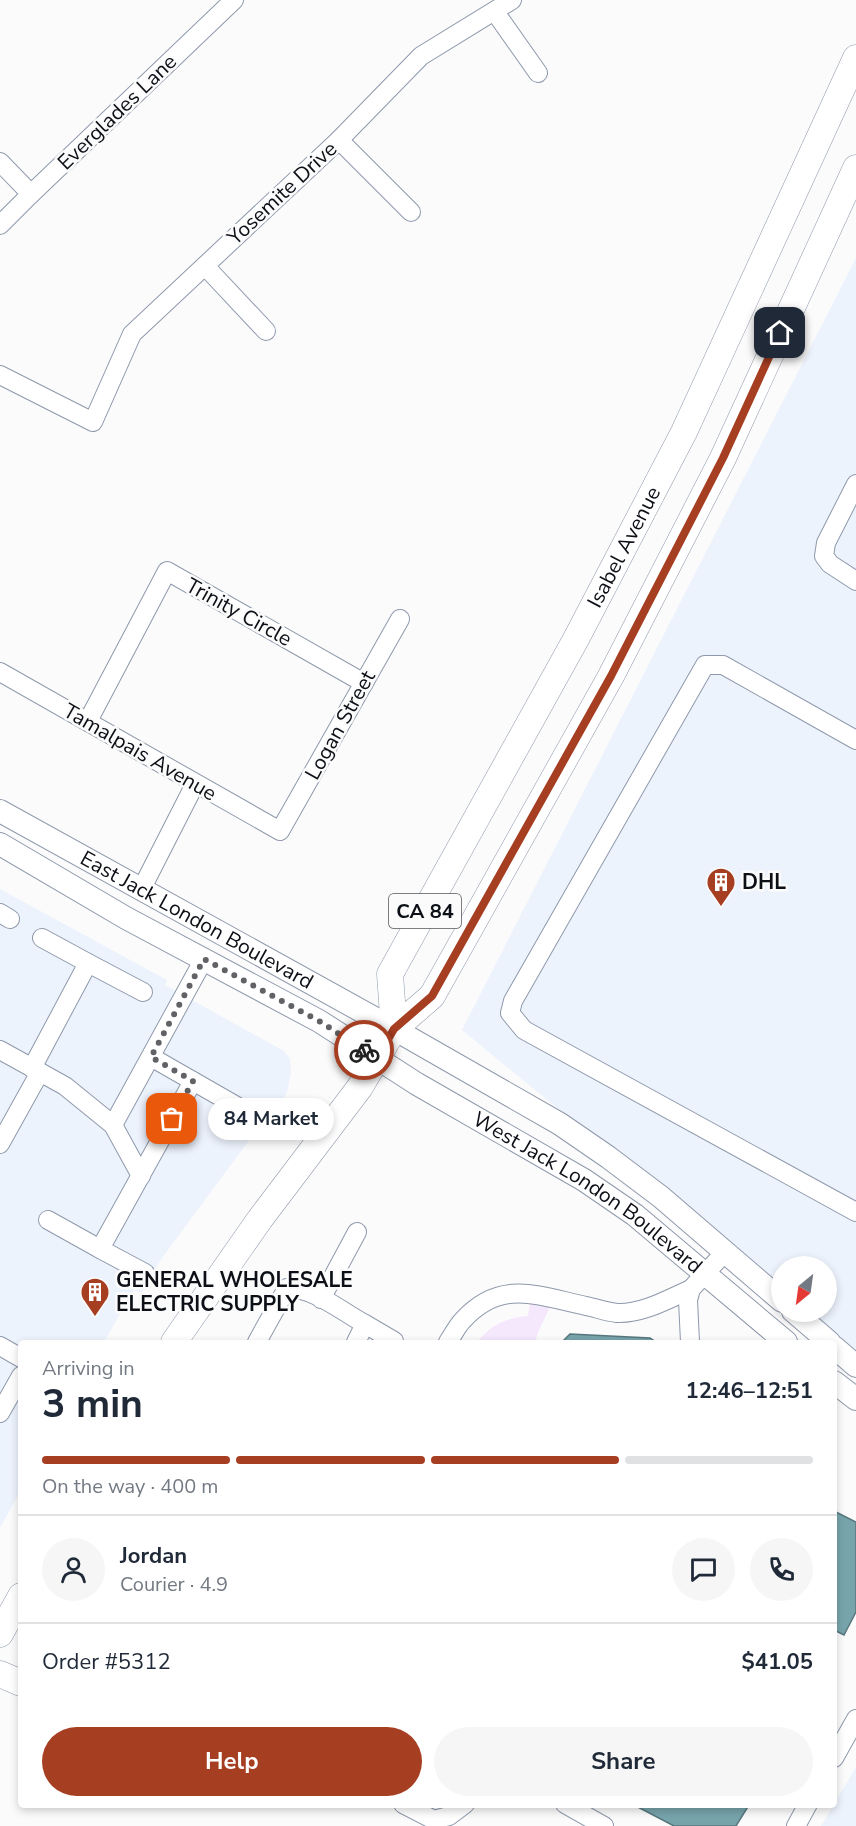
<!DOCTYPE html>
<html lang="en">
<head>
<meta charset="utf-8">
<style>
  body { margin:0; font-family:"Nunito Sans",sans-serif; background:#f6f6f7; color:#1f2937; height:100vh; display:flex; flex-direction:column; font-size:22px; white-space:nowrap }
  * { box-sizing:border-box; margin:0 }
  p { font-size:20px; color:#747a83 }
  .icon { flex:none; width:33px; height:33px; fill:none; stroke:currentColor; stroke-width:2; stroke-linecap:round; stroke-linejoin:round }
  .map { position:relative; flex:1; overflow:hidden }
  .drawer { position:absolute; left:18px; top:1340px; width:819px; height:468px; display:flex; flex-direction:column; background:#fff; border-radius:6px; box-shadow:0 3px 9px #0003 }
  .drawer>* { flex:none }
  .needle { width:39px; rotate:209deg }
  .buttons { position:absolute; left:771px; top:1256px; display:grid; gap:12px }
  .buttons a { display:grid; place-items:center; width:66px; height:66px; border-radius:50%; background:#fff; box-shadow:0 3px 9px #0003; font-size:30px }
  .pin { position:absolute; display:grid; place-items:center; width:51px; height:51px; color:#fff; margin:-26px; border-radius:12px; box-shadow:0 3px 9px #0006 }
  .courier { position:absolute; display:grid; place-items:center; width:60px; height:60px; margin:-30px; border:4px solid #a63e22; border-radius:50%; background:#fff; color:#222; box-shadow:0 2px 8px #0007 }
  .bubble { position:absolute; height:42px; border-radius:21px; background:#fff; box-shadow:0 3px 9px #0003; font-size:20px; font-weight:700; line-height:42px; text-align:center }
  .headline em { font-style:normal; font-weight:700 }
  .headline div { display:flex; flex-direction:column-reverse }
  .headline { display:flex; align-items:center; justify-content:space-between; height:102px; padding:0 24px }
  h1 { font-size:39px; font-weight:700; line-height:45px }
  .bar { display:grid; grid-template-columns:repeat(4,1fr); gap:9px 6px; align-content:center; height:72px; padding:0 24px }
  .bar i { height:8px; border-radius:4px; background:#e0e1e3 }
  .bar .current { background:#a63e22 }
  .bar p { grid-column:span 4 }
  .line { display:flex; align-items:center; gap:15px; padding:0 24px; border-top:2px solid #e0e1e3 }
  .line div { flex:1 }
  .round { display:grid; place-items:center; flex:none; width:63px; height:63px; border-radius:32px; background:#f6f6f7 }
  .cta { display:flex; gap:12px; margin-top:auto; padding:12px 24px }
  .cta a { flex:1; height:69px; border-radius:36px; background:#a63e22; color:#fff; font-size:24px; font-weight:700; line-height:69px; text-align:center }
  .cta a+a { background:#f6f6f7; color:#1f2937 }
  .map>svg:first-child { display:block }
  .built { fill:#edf3fd }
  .green { fill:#f5e7fc }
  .water { fill:#77a4ab; stroke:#57777e; stroke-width:1.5 }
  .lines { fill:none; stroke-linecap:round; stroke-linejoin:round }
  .minor-casing { stroke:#8e99ab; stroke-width:20 }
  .major-casing { stroke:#8e99ab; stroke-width:24 }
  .highway-casing { stroke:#8e99ab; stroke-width:27 }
  .minor { stroke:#fff; stroke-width:18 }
  .major { stroke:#fff; stroke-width:22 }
  .highway { stroke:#fff; stroke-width:26 }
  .done { stroke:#606266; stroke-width:6; stroke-dasharray:0 10.8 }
  .route { stroke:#a63e22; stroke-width:8 }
  .labels { text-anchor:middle; stroke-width:5; stroke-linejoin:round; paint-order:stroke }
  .shield { fill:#fbfbfb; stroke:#54565b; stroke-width:1.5 }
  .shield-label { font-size:20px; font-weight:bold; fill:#0c0f16 }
  .street-label { font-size:21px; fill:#0c0f16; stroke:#fbfbfb }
  .poi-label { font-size:21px; font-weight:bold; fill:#0c0f16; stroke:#fbfbfb; text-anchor:start }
</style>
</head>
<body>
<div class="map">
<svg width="856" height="1826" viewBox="0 0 856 1826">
  <rect width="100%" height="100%" fill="#fbfbfb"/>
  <g class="built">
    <polygon points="856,258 856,1352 805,1311 826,1311 826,1266 782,1266 781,1292 462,1030"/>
    <polygon points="0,889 167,980 165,985 284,1051 290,1059 291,1073 287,1092 265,1127 253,1135 162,1258 141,1293 134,1290 104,1342 21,1342 21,1490 0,1528"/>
    <polygon points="856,1767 856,1826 821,1826 834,1804"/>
  </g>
  <path class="green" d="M530,1302L551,1305L538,1332L535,1342H477C491,1325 505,1318 528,1316Z"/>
  <g class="water">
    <polygon points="570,1334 650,1338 656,1342 562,1342"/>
    <polygon points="834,1511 856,1522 856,1612 844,1635 834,1630"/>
    <polygon points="634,1805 749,1805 736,1826 674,1826"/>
  </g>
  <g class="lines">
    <g class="minor-casing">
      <g id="minor">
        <polyline points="495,12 538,73"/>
        <polyline points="339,140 411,212"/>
        <polyline points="0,162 31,194"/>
        <polyline points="0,225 31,194 234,0"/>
        <polyline points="205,266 266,331"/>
        <polyline points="0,375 93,422 132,334 339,140 421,56 512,0"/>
        <polyline points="856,484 826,543 824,556 830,564 856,581"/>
        <polyline points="0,672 280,831 400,619"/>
        <polyline points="88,721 167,571 364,683"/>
        <polyline points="856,740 723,665 705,665 513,1001 510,1013 524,1030 856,1212"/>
        <polyline points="142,888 195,784"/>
        <polyline points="0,913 10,919"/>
        <polyline points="88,963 143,992"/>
        <polyline points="0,1050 65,1086 113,1125 204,959"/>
        <polyline points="151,1057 247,1112"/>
        <polyline points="32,1068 88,963 42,938"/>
        <polyline points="113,1125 141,1176"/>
        <polyline points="0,1144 40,1072"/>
        <polyline points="48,1220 100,1249 193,1081"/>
        <polyline points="100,1249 145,1273"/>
        <polyline points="321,1299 357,1232"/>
        <polyline points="365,1324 394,1341"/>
        <path d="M257,1342L287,1288C314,1288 341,1311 365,1324L356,1342"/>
        <path d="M448,1342C453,1335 457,1326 463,1320C501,1278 539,1296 586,1306C596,1308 607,1312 617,1313C643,1314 668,1299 691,1289"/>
        <polyline points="690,1342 688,1300 691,1289 725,1252"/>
        <polyline points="0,1346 21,1358"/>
        <polyline points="0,1413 21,1376"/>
        <polyline points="834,1758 856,1719"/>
        <polyline points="403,1804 434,1820 449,1816 465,1804"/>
        <polyline points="565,1804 604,1826"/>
        <polyline points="796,1826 808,1804"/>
      </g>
    </g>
    <g class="major-casing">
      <g id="major">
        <path id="s1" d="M0,811L394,1029L560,1124L608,1157L661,1197L782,1301"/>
        <path id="s2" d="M0,844L126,918L319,1021L417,1084L584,1180L635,1215L786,1342"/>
        <polyline points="793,1311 829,1342"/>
        <polyline points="834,1347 856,1366"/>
        <polyline points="834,1382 856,1399"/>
      </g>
    </g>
    <g class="highway-casing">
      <g id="highway">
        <path id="s3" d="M394,1029L390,974L576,639L684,432L856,58"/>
        <polyline points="174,1342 260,1219 360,1087 394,1029 432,996 611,676 723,458 856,168"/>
        <polyline points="0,1634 21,1596"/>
        <polyline points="0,1674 21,1683"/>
      </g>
    </g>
    <use href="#minor" class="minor"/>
    <use href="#major" class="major"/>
    <use href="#highway" class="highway"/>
  </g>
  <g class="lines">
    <polyline class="done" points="172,1119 193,1081 151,1057 204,959 319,1021 364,1050"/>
    <polyline class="route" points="364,1050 377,1058 394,1029 432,996 611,676 723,458 780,333"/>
  </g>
  <defs>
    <g id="building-pin" transform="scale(1.5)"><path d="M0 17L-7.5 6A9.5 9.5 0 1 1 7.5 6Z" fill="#a63e22" stroke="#fbfbfb"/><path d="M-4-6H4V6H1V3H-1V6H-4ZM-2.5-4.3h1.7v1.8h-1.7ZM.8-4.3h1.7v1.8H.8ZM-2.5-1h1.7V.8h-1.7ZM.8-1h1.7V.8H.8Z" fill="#fff"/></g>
  </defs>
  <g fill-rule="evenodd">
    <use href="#building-pin" x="721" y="882"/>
    <use href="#building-pin" x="95" y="1292"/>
  </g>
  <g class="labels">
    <rect class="shield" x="389" y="894" width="72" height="34" rx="4.5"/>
    <g class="shield-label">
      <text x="425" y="918">CA 84</text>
    </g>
    <g class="street-label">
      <text transform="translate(117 112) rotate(-44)" y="7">Everglades Lane</text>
      <text transform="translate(282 193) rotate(-43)" y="7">Yosemite Drive</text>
      <text dy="7" stroke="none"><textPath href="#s3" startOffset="542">Isabel Avenue</textPath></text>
      <text transform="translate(239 612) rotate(29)" y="7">Trinity Circle</text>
      <text transform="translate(340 725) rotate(-61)" y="7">Logan Street</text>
      <text transform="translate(140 752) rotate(30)" y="7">Tamalpais Avenue</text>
      <text dy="7" stroke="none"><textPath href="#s1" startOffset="225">East Jack London Boulevard</textPath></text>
      <text dy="7" stroke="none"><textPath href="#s2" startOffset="684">West Jack London Boulevard</textPath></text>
    </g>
    <g class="poi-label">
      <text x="742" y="889">DHL</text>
      <text x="116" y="1287">GENERAL WHOLESALE<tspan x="116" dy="24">ELECTRIC SUPPLY</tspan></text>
    </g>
  </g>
</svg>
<div class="buttons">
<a><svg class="needle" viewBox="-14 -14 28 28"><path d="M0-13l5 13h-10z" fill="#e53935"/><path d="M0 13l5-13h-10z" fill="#747a83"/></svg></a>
</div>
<div class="pin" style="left:172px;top:1119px;background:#ea580c"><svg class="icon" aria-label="bag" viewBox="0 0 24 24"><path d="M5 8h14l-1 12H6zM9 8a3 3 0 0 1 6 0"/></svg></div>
<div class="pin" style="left:780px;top:333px;background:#1f2937"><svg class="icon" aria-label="home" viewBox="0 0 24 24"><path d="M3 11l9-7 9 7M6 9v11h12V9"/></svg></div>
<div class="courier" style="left:364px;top:1050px"><svg class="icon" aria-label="bike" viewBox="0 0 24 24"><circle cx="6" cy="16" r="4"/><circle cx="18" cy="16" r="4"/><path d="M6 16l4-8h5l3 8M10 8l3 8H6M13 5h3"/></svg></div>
<div class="bubble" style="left:208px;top:1098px;width:126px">84 Market</div>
<section class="drawer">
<div class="headline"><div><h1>3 min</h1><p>Arriving in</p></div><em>12:46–12:51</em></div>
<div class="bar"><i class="current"></i><i class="current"></i><i class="current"></i><i></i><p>On the way · 400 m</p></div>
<div class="line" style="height:108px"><a class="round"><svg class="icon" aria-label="person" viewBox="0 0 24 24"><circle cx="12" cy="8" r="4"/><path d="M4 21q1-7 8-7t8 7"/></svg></a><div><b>Jordan</b><p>Courier · 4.9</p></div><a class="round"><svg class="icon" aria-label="chat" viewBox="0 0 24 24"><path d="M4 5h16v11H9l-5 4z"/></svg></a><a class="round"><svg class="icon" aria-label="phone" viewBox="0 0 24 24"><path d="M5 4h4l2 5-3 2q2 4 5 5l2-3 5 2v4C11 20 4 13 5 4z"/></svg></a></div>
<div class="line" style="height:78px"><div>Order #5312</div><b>$41.05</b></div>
<div class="cta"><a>Help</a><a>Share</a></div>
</section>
</div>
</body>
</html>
